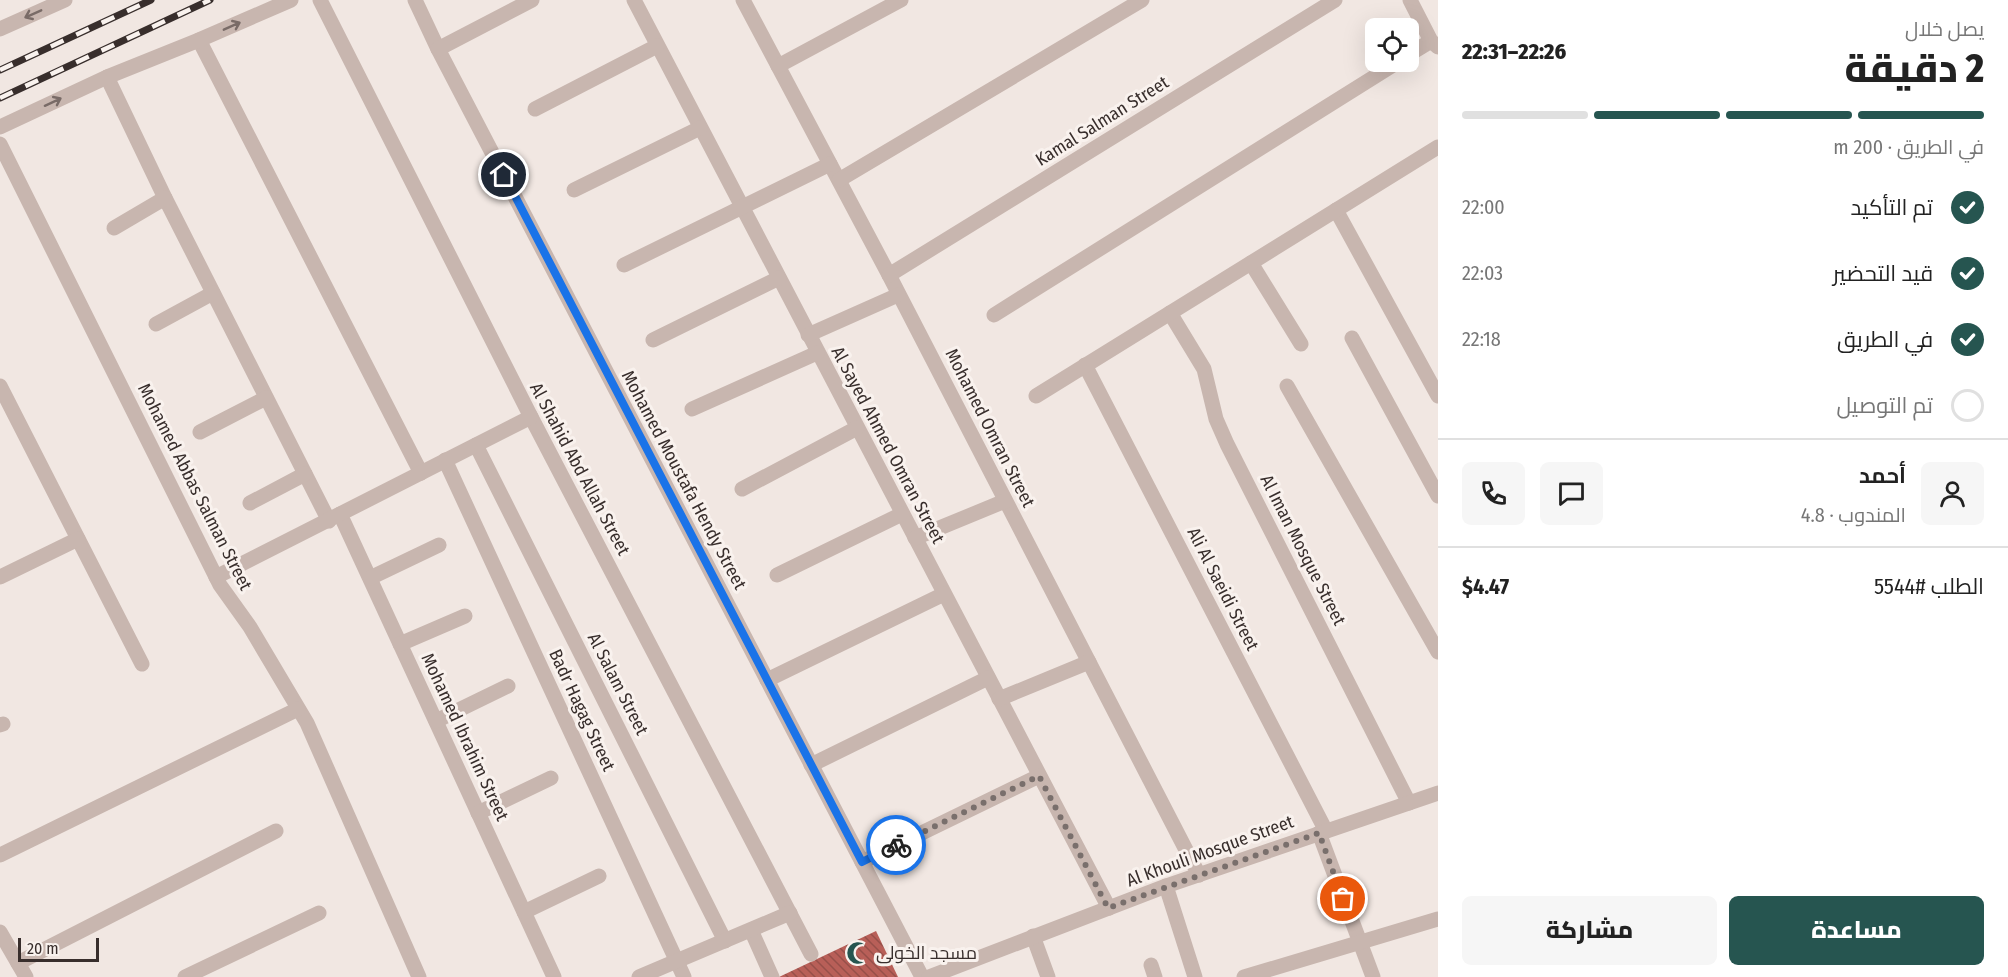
<!DOCTYPE html>
<html lang="ar">
<head>
<meta charset="utf-8">
<style>
  body { margin:0; font-family:"Fira Sans Condensed",Cairo,sans-serif; background:#f6f6f6; color:#222; direction:rtl; height:100vh; display:flex; flex-direction:column; font-size:22px; white-space:nowrap }
  * { box-sizing:border-box; margin:0 }
  p { font-size:20px; color:#767676 }
  .icon { flex:none; width:33px; height:33px; fill:none; stroke:currentColor; stroke-width:2; stroke-linecap:round; stroke-linejoin:round }
  .map { position:relative; flex:1; overflow:hidden; direction:ltr }
  .side { display:flex; flex-direction:column; background:#fff; width:570px }
  .side>* { flex:none }
  .buttons { position:absolute; left:1365px; top:18px; display:grid; gap:12px }
  .buttons a { display:grid; place-items:center; width:54px; height:54px; border-radius:9px; background:#fff; box-shadow:0 6px 24px #0002; font-size:30px }
  .scale { position:absolute; left:18px; bottom:15px; width:81px; box-sizing:border-box; padding-left:6px; border:3px solid #382e2c; border-top:0; font-size:16px; line-height:21px; white-space:nowrap; color:#382e2c; -webkit-text-stroke:4px #f9f2ee; paint-order:stroke }
  .pin { position:absolute; display:grid; place-items:center; width:51px; height:51px; color:#fff; margin:-26px; border:3px solid #fff; border-radius:50%; box-shadow:0 2px 6px #0007 }
  .courier { position:absolute; display:grid; place-items:center; width:60px; height:60px; margin:-30px; border:4px solid #1a73e8; border-radius:50%; background:#fff; color:#222; box-shadow:0 2px 8px #0007 }
  .overview em { font-style:normal; font-weight:800 }
  .overview div { display:flex; flex-direction:column-reverse }
  .overview { display:flex; align-items:center; justify-content:space-between; height:102px; padding:0 24px }
  h1 { font-size:39px; font-weight:800; line-height:45px }
  .bar { display:grid; grid-template-columns:repeat(4,1fr); gap:9px 6px; align-content:center; height:72px; padding:0 24px }
  .bar i { height:8px; border-radius:4px; background:#e0e0e0 }
  .bar .current { background:#265550 }
  .bar p { grid-column:span 4 }
  .line { display:flex; align-items:center; gap:15px; padding:0 24px; border-top:2px solid #e0e0e0 }
  .line div { flex:1 }
  .round { display:grid; place-items:center; flex:none; width:63px; height:63px; border-radius:9px; background:#f6f6f6 }
  ol { padding:0 24px; list-style:none }
  li { display:flex; align-items:center; gap:18px; height:66px }
  li p { margin-inline-start:auto }
  li .icon { padding:6px; border-radius:50%; background:#265550; color:#fff; stroke-width:4 }
  li:last-child { color:#767676 }
  li i { width:33px; height:33px; border:3px solid #e0e0e0; border-radius:50% }
  .button { display:flex; gap:12px; margin-top:auto; padding:12px 24px }
  .button a { flex:1; height:69px; border-radius:9px; background:#265550; color:#fff; font-size:24px; font-weight:800; line-height:69px; text-align:center }
  .button a+a { background:#f6f6f6; color:#222 }
  main { display:flex; flex:1; min-height:0 }
  .map>svg:first-child { display:block }
  .building { fill:url(#building-back-hatch) }
  .lines { fill:none; stroke-linecap:round; stroke-linejoin:round }
  .minor { stroke:#c8b6af; stroke-width:15 }
  .tertiary { stroke:#c8b6af; stroke-width:15 }
  .rail-casing { stroke:#382e2c; stroke-width:7 }
  .rail { stroke:#f9f2ee; stroke-width:4.5; stroke-dasharray:14; stroke-linecap:butt }
  .oneway { stroke:#796b67 }
  .done { stroke:#796f6c; stroke-width:6; stroke-dasharray:0 10.8 }
  .route { stroke:#1a73e8; stroke-width:8 }
  .labels { text-anchor:middle; stroke-width:6; stroke-linejoin:round; paint-order:stroke }
  .street-label { font-size:18px; fill:#382e2c; stroke:#f9f2ee }
  .poi-label { font-size:18px; fill:#382e2c; stroke:#f9f2ee; text-anchor:start }
</style>
</head>
<body>
<main>
<section class="side">
<div class="overview"><div><h1>2 دقيقة</h1><p>يصل خلال</p></div><em>22:26–22:31</em></div>
<div class="bar"><i class="current"></i><i class="current"></i><i class="current"></i><i></i><p>في الطريق · 200 m</p></div>
<ol>
<li><svg class="icon" aria-label="check" viewBox="0 0 24 24"><path d="M5 12l5 5 9-10"/></svg>تم التأكيد<p>22:00</p></li>
<li><svg class="icon" aria-label="check" viewBox="0 0 24 24"><path d="M5 12l5 5 9-10"/></svg>قيد التحضير<p>22:03</p></li>
<li><svg class="icon" aria-label="check" viewBox="0 0 24 24"><path d="M5 12l5 5 9-10"/></svg>في الطريق<p>22:18</p></li>
<li><i></i>تم التوصيل</li>
</ol>
<div class="line" style="height:108px"><a class="round"><svg class="icon" aria-label="person" viewBox="0 0 24 24"><circle cx="12" cy="8" r="4"/><path d="M4 21q1-7 8-7t8 7"/></svg></a><div><b>أحمد</b><p>المندوب · 4.8</p></div><a class="round"><svg class="icon" aria-label="chat" viewBox="0 0 24 24"><path d="M4 5h16v11H9l-5 4z"/></svg></a><a class="round"><svg class="icon" aria-label="phone" viewBox="0 0 24 24"><path d="M5 4h4l2 5-3 2q2 4 5 5l2-3 5 2v4C11 20 4 13 5 4z"/></svg></a></div>
<div class="line" style="height:78px"><div>الطلب #5544</div><b>$4.47</b></div>
<div class="button"><a>مساعدة</a><a>مشاركة</a></div>
</section>
<div class="map">
<svg width="1438" height="977" viewBox="0 0 1438 977">
  <defs>
    <pattern id="building-back-hatch" width="6" height="6" patternUnits="userSpaceOnUse" patternTransform="scale(1.5)"><rect width="6" height="6" fill="#b85f58"/><path d="M-1 5l2 2M0 0l6 6M5-1l2 2" fill="none" stroke="#974f49"/></pattern>
  </defs>
  <rect width="100%" height="100%" fill="#f1e7e2"/>
  <polygon class="building" points="876,931 898,977 779,977"/>
  <g class="lines">
    <g class="minor">
      <polyline points="320,0 531,417 811,954"/>
      <polyline points="415,0 438,49 922,977"/>
      <polyline points="634,0 1109,908"/>
      <polyline points="743,0 889,275 1199,875"/>
      <polyline points="199,40 421,473"/>
      <polyline points="438,49 532,0"/>
      <polyline points="1408,55 1431,41"/>
      <polyline points="778,66 901,0"/>
      <polyline points="107,77 165,198 329,521"/>
      <polyline points="535,109 657,46"/>
      <polyline points="0,144 220,585 250,627 307,723 419,977"/>
      <polyline points="839,180 1142,0"/>
      <polyline points="574,190 700,128"/>
      <polyline points="1336,210 1438,396"/>
      <polyline points="114,228 165,198"/>
      <polyline points="1251,263 1301,344"/>
      <polyline points="624,265 830,164"/>
      <polyline points="889,275 1335,0"/>
      <polyline points="1170,313 1204,369 1216,419 1227,444 1409,803"/>
      <polyline points="994,315 1398,62"/>
      <polyline points="156,324 213,293"/>
      <polyline points="808,335 898,295"/>
      <polyline points="1352,338 1438,496"/>
      <polyline points="653,340 779,278"/>
      <polyline points="1085,365 1326,831"/>
      <polyline points="0,386 142,664"/>
      <polyline points="1287,386 1438,652"/>
      <polyline points="1036,396 1438,147"/>
      <polyline points="692,409 817,353"/>
      <polyline points="200,432 266,398"/>
      <polyline points="476,445 725,941"/>
      <polyline points="445,460 684,977"/>
      <polyline points="742,489 857,428"/>
      <polyline points="250,503 305,474"/>
      <polyline points="340,514 554,977"/>
      <polyline points="915,538 1005,501"/>
      <polyline points="777,575 902,514"/>
      <polyline points="0,577 78,539"/>
      <polyline points="216,577 531,417"/>
      <polyline points="370,578 439,545"/>
      <polyline points="400,644 465,616"/>
      <polyline points="767,680 944,594"/>
      <polyline points="999,699 1089,662"/>
      <polyline points="436,721 508,686"/>
      <polyline points="0,725 3,724"/>
      <polyline points="811,765 988,678"/>
      <polyline points="478,813 551,778"/>
      <polyline points="1319,833 1373,977"/>
      <polyline points="0,855 298,709"/>
      <polyline points="862,862 1039,776"/>
      <polyline points="1166,886 1195,977"/>
      <polyline points="524,912 599,876"/>
      <polyline points="751,930 772,977"/>
      <polyline points="0,932 26,977"/>
      <polyline points="1033,936 1048,977"/>
      <polyline points="18,963 276,831"/>
      <polyline points="1151,965 1155,977"/>
      <polyline points="185,977 319,913"/>
      <polyline points="639,977 790,913"/>
      <polyline points="929,977 1166,886 1438,793"/>
      <polyline points="1244,977 1438,919"/>
    </g>
    <g class="tertiary">
      <polyline points="1410,0 1431,41 1438,47"/>
      <polyline points="0,29 65,0"/>
      <polyline points="0,127 107,77 199,40 291,0"/>
    </g>
    <g class="rail-casing">
      <g id="rail">
        <polyline points="0,70 151,0"/>
        <polyline points="0,98 210,0"/>
      </g>
    </g>
    <use href="#rail" class="rail"/>
  </g>
  <defs><path id="oneway-shaft" d="M-6 0H5M1.5-3L5.5 0L1.5 3" fill="none" stroke-width="1.6" stroke-linecap="round" stroke-linejoin="round" transform="scale(1.5)"/></defs>
  <g class="oneway">
    <use href="#oneway-shaft" transform="translate(33 14) rotate(156)"/>
    <use href="#oneway-shaft" transform="translate(232 26) rotate(-24)"/>
    <use href="#oneway-shaft" transform="translate(53 102) rotate(-25)"/>
  </g>
  <g class="lines">
    <polyline class="done" points="896,845 1039,776 1108,908 1319,833 1343,899"/>
    <polyline class="route" points="504,175 862,862 896,845"/>
  </g>
  <defs>
    <g id="mosque-bare" transform="scale(1.8)"><path d="M3.5-4.9A6 6 0 1 0 3.5 4.9A5 5 0 1 1 3.5-4.9Z" fill="#265550" stroke="#f9f2ee" stroke-width="2.5" paint-order="stroke"/></g>
  </defs>
  <g fill-rule="evenodd">
    <use href="#mosque-bare" x="858" y="953"/>
  </g>
  <g class="labels">
    <g class="street-label">
      <text transform="translate(1102 121) rotate(-32)" y="6">Kamal Salman Street</text>
      <text transform="translate(990 428) rotate(63)" y="6">Mohamed Omran Street</text>
      <text transform="translate(888 445) rotate(62)" y="6">Al Sayed Ahmed Omran Street</text>
      <text transform="translate(580 469) rotate(62)" y="6">Al Shahid Abd Allah Street</text>
      <text transform="translate(684 480) rotate(62)" y="6">Mohamed Moustafa Hendy Street</text>
      <text transform="translate(195 487) rotate(63)" y="6">Mohamed Abbas Salman Street</text>
      <text transform="translate(1303 550) rotate(63)" y="6">Al Iman Mosque Street</text>
      <text transform="translate(1223 589) rotate(63)" y="6">Ali Al Saeidi Street</text>
      <text transform="translate(618 684) rotate(63)" y="6">Al Salam Street</text>
      <text transform="translate(582 710) rotate(65)" y="6">Badr Hagag Street</text>
      <text transform="translate(465 737) rotate(65)" y="6">Mohamed Ibrahim Street</text>
      <text transform="translate(1210 851) rotate(-20)" y="6">Al Khouli Mosque Street</text>
    </g>
    <g class="poi-label">
      <text x="876" y="959">مسجد الخولى</text>
    </g>
  </g>
</svg>
<div class="buttons">
<a><svg class="icon" aria-label="locate" viewBox="0 0 24 24"><circle cx="12" cy="12" r="6"/><path d="M12 2v4M12 18v4M2 12h4M18 12h4"/></svg></a>
</div>
<div class="scale">20 m</div>
<div class="pin" style="left:1343px;top:899px;background:#ea580c"><svg class="icon" aria-label="bag" viewBox="0 0 24 24"><path d="M5 8h14l-1 12H6zM9 8a3 3 0 0 1 6 0"/></svg></div>
<div class="pin" style="left:504px;top:175px;background:#1f2937"><svg class="icon" aria-label="home" viewBox="0 0 24 24"><path d="M3 11l9-7 9 7M6 9v11h12V9"/></svg></div>
<div class="courier" style="left:896px;top:845px"><svg class="icon" aria-label="bike" viewBox="0 0 24 24"><circle cx="6" cy="16" r="4"/><circle cx="18" cy="16" r="4"/><path d="M6 16l4-8h5l3 8M10 8l3 8H6M13 5h3"/></svg></div>
</div>
</main>
</body>
</html>
